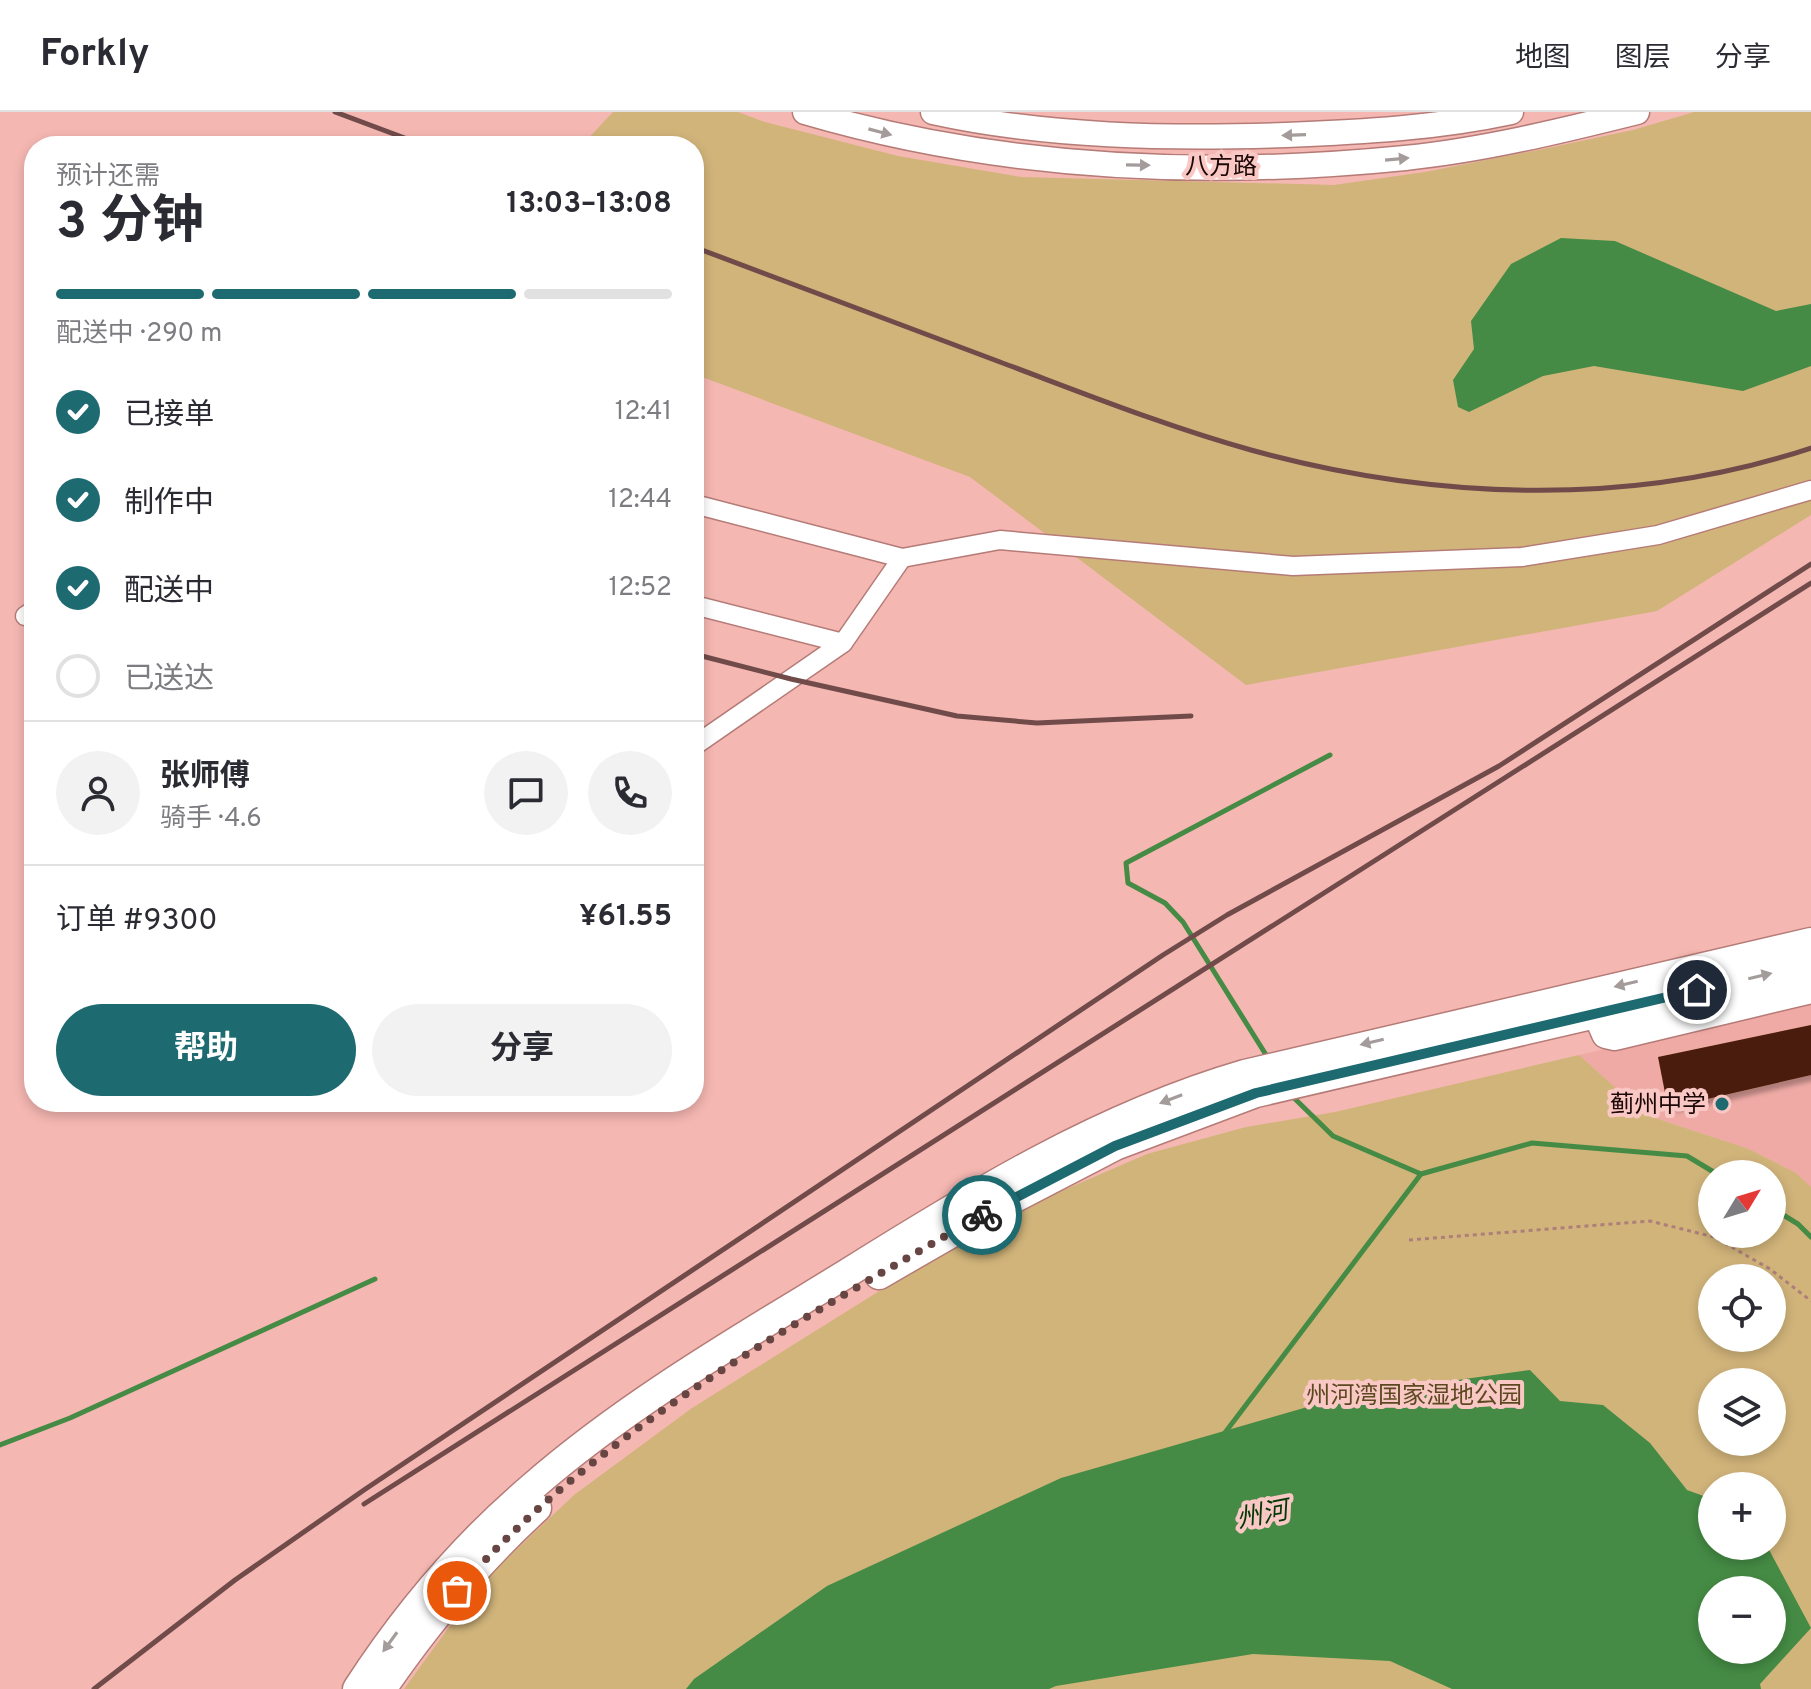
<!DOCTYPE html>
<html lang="zh">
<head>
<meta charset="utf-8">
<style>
  body { margin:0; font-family:Overpass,"Noto Sans SC",sans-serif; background:#f2f2f3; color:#2b2b33; height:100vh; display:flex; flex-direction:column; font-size:30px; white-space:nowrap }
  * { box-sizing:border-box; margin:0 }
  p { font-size:26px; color:#7c7c81 }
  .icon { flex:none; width:44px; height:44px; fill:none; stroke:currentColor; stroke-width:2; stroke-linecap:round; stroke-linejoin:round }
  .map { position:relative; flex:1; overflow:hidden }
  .panel { position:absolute; left:24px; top:24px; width:680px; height:976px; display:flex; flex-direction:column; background:#fff; border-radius:32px; box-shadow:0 4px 12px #0003 }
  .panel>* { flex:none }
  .needle { width:52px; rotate:52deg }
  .fabs { position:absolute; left:1698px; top:1048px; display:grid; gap:16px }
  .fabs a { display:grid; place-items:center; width:88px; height:88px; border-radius:50%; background:#fff; box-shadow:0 4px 12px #0003; font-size:40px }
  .pin { position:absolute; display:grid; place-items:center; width:68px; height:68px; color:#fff; margin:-34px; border:4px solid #fff; border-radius:50%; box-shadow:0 2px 8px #0007 }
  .courier { position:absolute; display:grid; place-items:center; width:80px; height:80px; margin:-40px; border:6px solid #1e6a71; border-radius:50%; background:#fff; color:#222; box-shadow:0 2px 10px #0007 }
  .summary em { font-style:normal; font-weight:700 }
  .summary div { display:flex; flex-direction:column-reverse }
  .summary { display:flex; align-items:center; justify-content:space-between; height:136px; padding:0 32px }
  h1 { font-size:52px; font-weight:700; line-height:60px }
  .bar { display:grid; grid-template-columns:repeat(4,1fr); gap:12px 8px; align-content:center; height:96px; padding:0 32px }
  .bar i { height:10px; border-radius:6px; background:#e1e1e2 }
  .bar .selected { background:#1e6a71 }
  .bar p { grid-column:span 4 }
  .line { display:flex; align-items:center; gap:20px; padding:0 32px; border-top:2px solid #e1e1e2 }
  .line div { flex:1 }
  .round { display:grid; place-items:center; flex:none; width:84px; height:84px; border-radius:42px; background:#f2f2f3 }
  ol { padding:0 32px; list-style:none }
  li { display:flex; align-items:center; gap:24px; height:88px }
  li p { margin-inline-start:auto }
  li .icon { padding:8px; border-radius:50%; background:#1e6a71; color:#fff; stroke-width:4 }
  li:last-child { color:#7c7c81 }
  li i { width:44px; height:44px; border:4px solid #e1e1e2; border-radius:50% }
  .action { display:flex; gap:16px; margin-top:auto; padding:16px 32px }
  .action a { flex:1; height:92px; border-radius:48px; background:#1e6a71; color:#fff; font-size:32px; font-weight:700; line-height:92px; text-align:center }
  .action a+a { background:#f2f2f3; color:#2b2b33 }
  header { display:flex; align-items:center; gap:48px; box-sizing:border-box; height:112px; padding:0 40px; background:#fff; border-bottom:2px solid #e1e1e2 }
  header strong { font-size:38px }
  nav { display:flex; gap:44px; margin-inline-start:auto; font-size:28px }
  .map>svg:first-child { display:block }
  .built { fill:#efaaa5 }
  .green { fill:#d1b47a; fill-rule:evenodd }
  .water { fill:#458b45; fill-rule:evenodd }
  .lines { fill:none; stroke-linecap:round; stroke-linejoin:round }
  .stream { stroke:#458b45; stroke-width:5 }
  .building { fill:#491c07; filter:url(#shadow) }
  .street-casing { stroke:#b57b77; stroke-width:21 }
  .secondary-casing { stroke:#b57b77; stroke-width:27 }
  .primary-casing { stroke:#b57b77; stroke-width:31 }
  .path { stroke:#ae7e7a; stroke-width:3; stroke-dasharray:4 4; stroke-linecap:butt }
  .street { stroke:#fff; stroke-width:18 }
  .secondary { stroke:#fff; stroke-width:24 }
  .primary { stroke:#fff; stroke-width:28 }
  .rail { stroke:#704b49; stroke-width:5 }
  .oneway { fill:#a49c9b }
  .done { stroke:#674542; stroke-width:8; stroke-dasharray:0 14.4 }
  .route { stroke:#1e6a71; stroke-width:10 }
  .poi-dot { fill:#1e6a71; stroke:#fac8c4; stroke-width:3 }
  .labels { text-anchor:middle; stroke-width:8; stroke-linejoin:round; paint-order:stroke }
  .street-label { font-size:24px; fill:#1b0706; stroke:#fac8c4 }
  .poi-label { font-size:24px; fill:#1b0706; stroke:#fac8c4; text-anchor:end }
  .park-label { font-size:24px; fill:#5c4921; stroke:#fac8c4 }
  .water-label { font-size:26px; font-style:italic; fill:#023706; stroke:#fac8c4 }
</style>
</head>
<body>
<header>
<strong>Forkly</strong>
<nav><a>地图</a><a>图层</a><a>分享</a></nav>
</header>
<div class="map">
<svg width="1811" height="1577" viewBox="0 0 1811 1577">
  <defs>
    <filter id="shadow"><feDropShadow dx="8" dy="4.5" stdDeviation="2" flood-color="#0004"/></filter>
  </defs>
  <rect width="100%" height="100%" fill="#f5b7b2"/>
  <polygon class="built" points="1811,890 1811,1075 1796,1061 1749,1037 1646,1003 1579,943"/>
  <g class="green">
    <polygon points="613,0 738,0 765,10 898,44 1021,65 1334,73 1425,60 1553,35 1633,18 1694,0 1811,0 1811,403 1657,499 1246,573 970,365 694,262 694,34 581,34"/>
    <path d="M1579,943L1646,1003L1749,1037L1796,1061L1811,1075V1577H404L481,1471L574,1383L692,1296L913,1158L1057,1081L1147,1042L1246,1015L1335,1000ZM1712,1062H1772V1122H1712ZM1712,1166H1772V1226H1712ZM1712,1270H1772V1330H1712ZM1712,1374H1772V1434H1712ZM1712,1478H1772V1538H1712Z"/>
  </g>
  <g class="water">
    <polygon points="1561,126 1615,129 1776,199 1811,192 1811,254 1743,279 1594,254 1543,264 1469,300 1458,295 1453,268 1474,237 1471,209 1511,152"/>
    <path d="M1530,1258L1560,1289L1603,1293L1650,1331L1687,1378L1712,1387V1434H1767L1811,1516L1760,1572L1761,1577H1452L1390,1549L1253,1542L1056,1574L1049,1577H686L694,1567L827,1474L1061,1366L1349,1283ZM1712,1478H1772V1538H1712Z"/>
  </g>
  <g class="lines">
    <g class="stream">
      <polyline points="1268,946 1183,810 1165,791 1128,771 1126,751 1330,643"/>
      <polyline points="1290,982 1333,1024 1421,1062"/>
      <polyline points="1772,1096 1798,1112 1811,1125"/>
      <polyline points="1224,1322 1421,1062 1532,1031 1687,1044 1717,1062"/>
      <polyline points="0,1333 70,1306 375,1167"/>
    </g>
  </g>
  <polygon class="building" points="1811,913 1811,963 1668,996 1658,945"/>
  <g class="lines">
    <g class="street-casing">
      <g id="street">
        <polyline points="694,392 902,446 1000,428 1293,454 1522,445 1658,423 1811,378"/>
        <polyline points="694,493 843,531"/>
        <polyline points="25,504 34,498"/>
        <polyline points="694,634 843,531 902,446"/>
      </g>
    </g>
    <g class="secondary-casing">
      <g id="secondary">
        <path d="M805,0C999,57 1205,66 1405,46C1483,38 1561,19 1637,0"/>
        <path d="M933,0C1047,25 1170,27 1286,23C1361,20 1437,16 1511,0"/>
      </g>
    </g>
    <g class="primary-casing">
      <g id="primary">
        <polyline points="1597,901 1606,922 1615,924 1811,877"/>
        <polyline points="879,1163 990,1099 1115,1034 1256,981 1811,852"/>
        <path d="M357,1577C405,1503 463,1434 531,1376C626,1293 738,1228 846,1162C972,1083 1101,1004 1245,962L1811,830"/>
        <path d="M382,1577C427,1511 478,1450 537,1396"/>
      </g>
    </g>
    <polyline class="path" points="1409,1128 1650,1109 1714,1125 1770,1157 1811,1189"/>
    <use href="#street" class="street"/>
    <use href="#secondary" class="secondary"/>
    <use href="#primary" class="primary"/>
    <g class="rail">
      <polyline points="335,0 426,34"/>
      <path d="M694,135C796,173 898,212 1000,250C1083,281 1165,314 1251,338C1433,388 1630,396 1811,336"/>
      <polyline points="694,542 791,567 957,604 1037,611 1191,604"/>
      <polyline points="364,1392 1811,471"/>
      <polyline points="94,1577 235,1468 364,1378 1163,843 1227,803 1499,654 1811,452"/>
    </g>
  </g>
  <defs><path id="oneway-solid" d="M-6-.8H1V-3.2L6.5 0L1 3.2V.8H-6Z" transform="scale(2)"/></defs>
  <g class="oneway">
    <use href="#oneway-solid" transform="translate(880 20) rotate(15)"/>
    <use href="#oneway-solid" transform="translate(1294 23) rotate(178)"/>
    <use href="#oneway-solid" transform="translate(1397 47) rotate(-5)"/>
    <use href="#oneway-solid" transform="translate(1138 53) rotate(1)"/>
    <use href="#oneway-solid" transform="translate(1760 864) rotate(-13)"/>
    <use href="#oneway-solid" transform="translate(1626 872) rotate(167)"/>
    <use href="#oneway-solid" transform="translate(1372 930) rotate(167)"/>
    <use href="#oneway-solid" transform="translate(1171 987) rotate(159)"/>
    <use href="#oneway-solid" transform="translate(390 1530) rotate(126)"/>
  </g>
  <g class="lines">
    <path class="done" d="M457,1479C596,1319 800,1208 982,1103"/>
    <polyline class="route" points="982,1103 1115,1034 1256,981 1697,878"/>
  </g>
  <circle class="poi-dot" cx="1722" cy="992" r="8"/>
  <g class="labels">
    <g class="street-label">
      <text x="1221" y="62">八方路</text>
    </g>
    <g class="poi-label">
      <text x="1706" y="1000">蓟州中学</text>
    </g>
    <g class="park-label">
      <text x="1414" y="1291">州河湾国家湿地公园</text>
    </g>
    <g class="water-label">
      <text transform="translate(1262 1402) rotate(-11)" y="9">州河</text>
    </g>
  </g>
</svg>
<div class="fabs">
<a><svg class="needle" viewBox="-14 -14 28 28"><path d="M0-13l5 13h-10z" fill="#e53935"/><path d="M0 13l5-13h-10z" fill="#7c7c81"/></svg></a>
<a><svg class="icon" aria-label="locate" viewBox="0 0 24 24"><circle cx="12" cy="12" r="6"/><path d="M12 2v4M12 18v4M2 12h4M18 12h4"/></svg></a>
<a><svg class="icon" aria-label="layers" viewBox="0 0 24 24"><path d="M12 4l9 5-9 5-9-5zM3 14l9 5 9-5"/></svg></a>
<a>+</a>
<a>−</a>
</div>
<div class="pin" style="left:457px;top:1479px;background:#ea580c"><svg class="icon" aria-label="bag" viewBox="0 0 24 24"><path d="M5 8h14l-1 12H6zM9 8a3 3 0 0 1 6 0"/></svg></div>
<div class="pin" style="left:1697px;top:878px;background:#1f2937"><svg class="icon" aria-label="home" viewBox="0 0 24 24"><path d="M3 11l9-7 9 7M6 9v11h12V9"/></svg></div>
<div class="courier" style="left:982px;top:1103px"><svg class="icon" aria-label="bike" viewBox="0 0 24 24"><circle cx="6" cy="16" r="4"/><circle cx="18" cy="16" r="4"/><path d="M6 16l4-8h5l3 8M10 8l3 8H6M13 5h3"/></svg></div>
<section class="panel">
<div class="summary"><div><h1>3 分钟</h1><p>预计还需</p></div><em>13:03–13:08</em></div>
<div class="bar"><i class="selected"></i><i class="selected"></i><i class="selected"></i><i></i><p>配送中 · 290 m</p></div>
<ol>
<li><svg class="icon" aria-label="check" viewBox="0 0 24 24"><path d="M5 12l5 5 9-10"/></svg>已接单<p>12:41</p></li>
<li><svg class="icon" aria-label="check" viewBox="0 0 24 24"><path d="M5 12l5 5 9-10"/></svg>制作中<p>12:44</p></li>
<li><svg class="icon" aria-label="check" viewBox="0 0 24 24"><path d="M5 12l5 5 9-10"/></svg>配送中<p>12:52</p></li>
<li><i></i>已送达</li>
</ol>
<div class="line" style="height:144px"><a class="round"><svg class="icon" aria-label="person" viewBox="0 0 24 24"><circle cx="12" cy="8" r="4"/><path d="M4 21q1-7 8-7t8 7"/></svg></a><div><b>张师傅</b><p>骑手 · 4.6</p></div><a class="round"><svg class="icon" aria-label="chat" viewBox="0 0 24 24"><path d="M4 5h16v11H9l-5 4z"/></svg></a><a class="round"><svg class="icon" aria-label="phone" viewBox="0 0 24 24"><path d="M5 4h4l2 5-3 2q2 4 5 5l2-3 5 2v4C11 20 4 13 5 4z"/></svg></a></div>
<div class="line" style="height:104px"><div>订单 #9300</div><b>¥61.55</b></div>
<div class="action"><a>帮助</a><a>分享</a></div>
</section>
</div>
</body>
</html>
